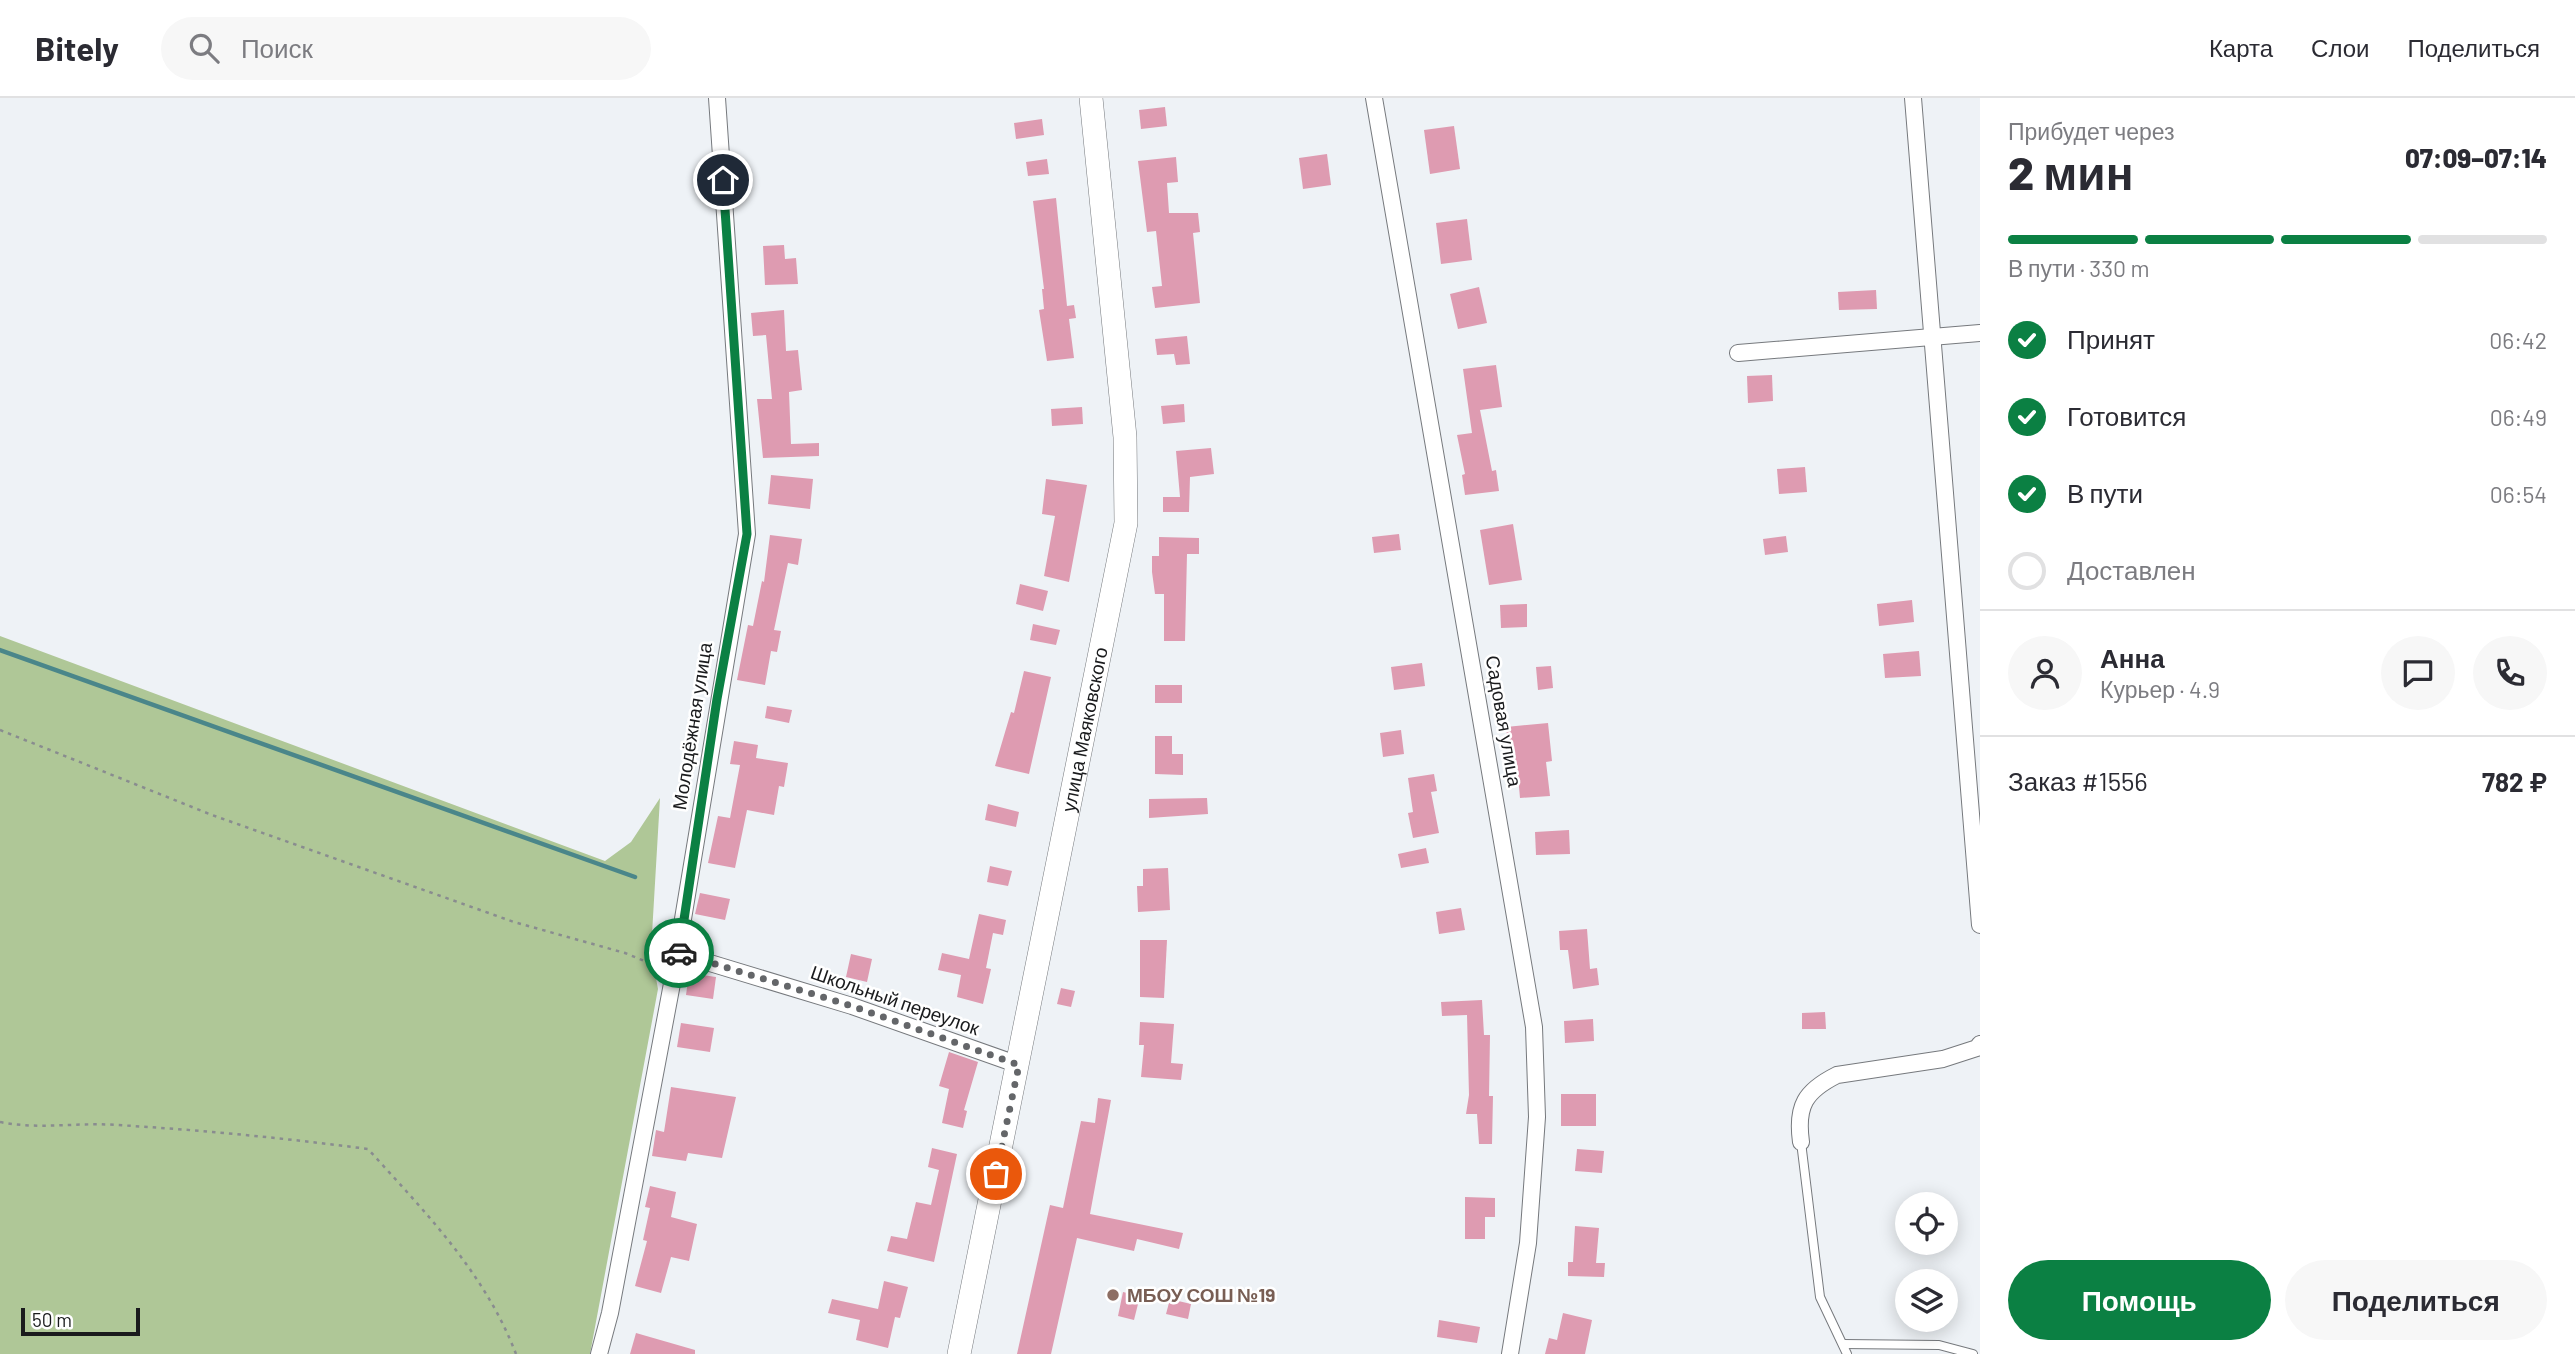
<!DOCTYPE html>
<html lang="ru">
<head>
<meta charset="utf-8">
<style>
  body { margin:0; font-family:Barlow,sans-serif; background:#f7f7f7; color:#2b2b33; height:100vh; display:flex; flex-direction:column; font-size:26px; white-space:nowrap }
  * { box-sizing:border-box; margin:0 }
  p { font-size:23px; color:#7c7c81 }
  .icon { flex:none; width:38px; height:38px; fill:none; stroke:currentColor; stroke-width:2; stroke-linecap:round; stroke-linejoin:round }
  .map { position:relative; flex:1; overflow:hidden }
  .sheet { display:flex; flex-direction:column; background:#fff; width:595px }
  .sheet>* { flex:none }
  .buttons { position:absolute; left:1895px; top:1094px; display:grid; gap:14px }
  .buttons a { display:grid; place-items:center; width:63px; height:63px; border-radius:50%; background:#fff; box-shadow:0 4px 18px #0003; font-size:35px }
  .scale { position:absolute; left:21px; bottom:18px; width:119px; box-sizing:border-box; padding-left:7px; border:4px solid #1a1b1d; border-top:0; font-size:19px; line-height:24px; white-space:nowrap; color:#1a1b1d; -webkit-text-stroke:5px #fff; paint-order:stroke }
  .pin { position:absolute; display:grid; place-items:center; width:60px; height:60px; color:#fff; margin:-30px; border:4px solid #fff; border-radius:50%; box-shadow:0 2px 7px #0007 }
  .courier { position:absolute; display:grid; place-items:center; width:70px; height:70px; margin:-35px; border:5px solid #0b8043; border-radius:50%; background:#fff; color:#222; box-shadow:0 2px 9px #0007 }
  .headline em { font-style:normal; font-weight:800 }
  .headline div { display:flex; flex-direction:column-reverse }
  .headline { display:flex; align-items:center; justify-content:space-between; height:119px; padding:0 28px }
  h1 { font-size:46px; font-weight:800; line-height:52px }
  .bar { display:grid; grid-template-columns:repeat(4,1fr); gap:10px 7px; align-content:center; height:84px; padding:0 28px }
  .bar i { height:9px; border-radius:5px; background:#e1e1e2 }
  .bar .on { background:#0b8043 }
  .bar p { grid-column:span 4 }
  .line { display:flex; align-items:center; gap:18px; padding:0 28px; border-top:2px solid #e1e1e2 }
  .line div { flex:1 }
  .round { display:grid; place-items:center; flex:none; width:74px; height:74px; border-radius:37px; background:#f7f7f7 }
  ol { padding:0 28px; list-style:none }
  li { display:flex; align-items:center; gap:21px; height:77px }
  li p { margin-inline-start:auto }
  li .icon { padding:7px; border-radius:50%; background:#0b8043; color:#fff; stroke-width:4 }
  li:last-child { color:#7c7c81 }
  li i { width:38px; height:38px; border:4px solid #e1e1e2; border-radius:50% }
  .cta { display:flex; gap:14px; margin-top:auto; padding:14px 28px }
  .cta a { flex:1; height:80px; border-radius:42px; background:#0b8043; color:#fff; font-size:28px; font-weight:800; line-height:80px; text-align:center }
  .cta a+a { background:#f7f7f7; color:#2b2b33 }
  header { display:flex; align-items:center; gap:42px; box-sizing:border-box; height:98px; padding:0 35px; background:#fff; border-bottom:2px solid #e1e1e2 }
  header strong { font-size:33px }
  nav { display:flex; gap:38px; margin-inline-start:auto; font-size:24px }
  .search { width:490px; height:63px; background:#f7f7f7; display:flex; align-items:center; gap:18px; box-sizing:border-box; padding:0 24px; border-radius:38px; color:#7c7c81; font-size:26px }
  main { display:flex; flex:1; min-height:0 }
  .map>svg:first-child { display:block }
  .green { fill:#afc797 }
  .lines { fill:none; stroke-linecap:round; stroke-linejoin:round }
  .stream { stroke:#4a868a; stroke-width:4.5 }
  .building { fill:#de9bb1 }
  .lane-casing { stroke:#76797d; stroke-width:10 }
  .street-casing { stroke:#76797d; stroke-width:18 }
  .secondary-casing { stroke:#76797d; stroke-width:24 }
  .path { stroke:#898c8f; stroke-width:2.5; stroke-dasharray:3.5 5; stroke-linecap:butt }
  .lane { stroke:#fff; stroke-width:8 }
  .street { stroke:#fff; stroke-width:16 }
  .secondary { stroke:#fff; stroke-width:23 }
  .done { stroke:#646669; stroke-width:7; stroke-dasharray:0 12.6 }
  .route { stroke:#0b8043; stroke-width:9 }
  .education-dot { fill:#8d6e63; stroke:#fff; stroke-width:2.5 }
  .labels { text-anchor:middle; stroke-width:5; stroke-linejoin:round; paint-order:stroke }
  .street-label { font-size:19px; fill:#1a1b1d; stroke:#fff }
  .education-label { font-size:19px; font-weight:bold; fill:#785e54; stroke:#fff; text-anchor:start }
</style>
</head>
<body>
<header>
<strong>Bitely</strong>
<div class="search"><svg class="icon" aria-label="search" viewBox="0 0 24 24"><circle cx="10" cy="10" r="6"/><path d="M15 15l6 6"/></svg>Поиск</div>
<nav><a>Карта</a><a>Слои</a><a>Поделиться</a></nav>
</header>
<main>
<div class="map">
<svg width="1980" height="1256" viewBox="0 0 1980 1256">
  <rect width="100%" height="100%" fill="#eef2f6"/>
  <polygon class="green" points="0,538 605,763 631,744 660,700 651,853 658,891 590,1256 0,1256"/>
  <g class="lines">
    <polyline class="stream" points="0,552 635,779"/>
  </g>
  <g class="building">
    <polygon points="1165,9 1167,28 1141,31 1139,12"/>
    <polygon points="1042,21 1044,37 1016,41 1014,25"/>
    <polygon points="1454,28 1460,71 1430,76 1424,32"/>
    <polygon points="1327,56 1331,87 1303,91 1299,60"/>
    <polygon points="1176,59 1178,84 1167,85 1169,115 1198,115 1200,134 1193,135 1200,205 1155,210 1152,189 1162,188 1156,133 1147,134 1138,63"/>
    <polygon points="1047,61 1049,76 1028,78 1026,64"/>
    <polygon points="1056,100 1067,208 1074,207 1076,220 1069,221 1074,260 1047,263 1039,212 1044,211 1042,191 1044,191 1033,103"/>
    <polygon points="1467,121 1472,162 1441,166 1436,125"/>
    <polygon points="784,147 785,161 796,160 798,186 765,187 763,148"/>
    <polygon points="1479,189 1487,225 1458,231 1450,196"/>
    <polygon points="1876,192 1877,211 1839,212 1838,194"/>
    <polygon points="784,212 786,253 798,252 802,292 789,294 791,346 819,345 819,358 763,360 757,301 772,301 766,237 753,238 751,215"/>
    <polygon points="1187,238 1190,266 1176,267 1174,256 1157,257 1155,241"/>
    <polygon points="1496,267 1502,309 1480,312 1492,373 1496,372 1499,393 1465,397 1462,377 1465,376 1457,337 1472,335 1463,271"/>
    <polygon points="1772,277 1773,303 1748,305 1747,278"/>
    <polygon points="1184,306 1185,324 1163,326 1161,308"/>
    <polygon points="1082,309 1083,326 1052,328 1051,311"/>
    <polygon points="1211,350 1214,376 1190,379 1189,414 1163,414 1163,399 1180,399 1176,353"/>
    <polygon points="1805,369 1807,394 1779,396 1777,371"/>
    <polygon points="771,377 813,381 810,411 768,406"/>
    <polygon points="1046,381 1087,387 1069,484 1044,478 1055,418 1042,416"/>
    <polygon points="1513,426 1522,482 1489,487 1480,432"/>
    <polygon points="1399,436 1401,452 1374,455 1372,439"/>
    <polygon points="770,437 802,441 798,467 788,465 774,532 781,533 777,554 771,553 765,587 737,582 748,527 753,528 762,483 764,484"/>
    <polygon points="1786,438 1788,454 1765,457 1763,441"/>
    <polygon points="1159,439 1199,440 1199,456 1187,456 1185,543 1164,543 1164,496 1155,496 1152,474 1152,458 1159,458"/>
    <polygon points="1020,486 1048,493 1043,513 1016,506"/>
    <polygon points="1912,502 1914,524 1879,528 1877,506"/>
    <polygon points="1527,506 1527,529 1501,530 1500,507"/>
    <polygon points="1033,526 1060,532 1056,547 1030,542"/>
    <polygon points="1919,553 1921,578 1885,580 1883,556"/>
    <polygon points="1422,565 1425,588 1394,592 1391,569"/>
    <polygon points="1551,568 1553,590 1538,592 1536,569"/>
    <polygon points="1024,573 1051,579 1029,676 995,668 1011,614 1014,615"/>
    <rect x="1155" y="587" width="27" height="18"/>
    <polygon points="767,608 792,612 789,625 765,620"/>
    <polygon points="1548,625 1552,663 1546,664 1550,698 1520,700 1517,667 1510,668 1506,629"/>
    <polygon points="1401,632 1404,656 1383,659 1380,635"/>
    <polygon points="1155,638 1172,638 1172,656 1183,656 1183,677 1155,676"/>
    <polygon points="734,643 758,647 756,660 788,665 784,689 779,688 774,717 747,712 735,770 708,765 718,718 730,720 740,667 730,666"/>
    <polygon points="1434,676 1437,693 1431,694 1439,735 1413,740 1408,715 1413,714 1408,680"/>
    <polygon points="1207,700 1208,716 1149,720 1149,701"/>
    <polygon points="988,706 1019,714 1016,729 985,722"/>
    <polygon points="1569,732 1570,756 1536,757 1535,734"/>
    <polygon points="1426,750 1429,765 1401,770 1398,756"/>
    <polygon points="990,768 1012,773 1008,788 987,784"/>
    <polygon points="1168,770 1170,812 1138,814 1137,788 1143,788 1143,771"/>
    <polygon points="700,795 730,801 725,822 695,816"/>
    <polygon points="1461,810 1465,832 1439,836 1436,814"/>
    <polygon points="979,816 1006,822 1003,837 993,835 986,870 991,871 983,906 957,899 961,877 938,872 942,855 969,861"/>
    <polygon points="1587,831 1590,871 1597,870 1599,887 1573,891 1568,852 1560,852 1559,833"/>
    <polygon points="1140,842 1167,842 1164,900 1140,899"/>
    <polygon points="851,856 872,861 867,884 846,879"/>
    <polygon points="689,875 716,879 713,901 686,897"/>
    <polygon points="1061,890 1075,893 1071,909 1057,906"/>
    <polygon points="1482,902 1484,937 1490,937 1489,998 1493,998 1492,1046 1479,1046 1477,1016 1466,1016 1469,997 1467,917 1442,918 1441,904"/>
    <polygon points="1825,914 1826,931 1802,931 1802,915"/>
    <polygon points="1593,921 1594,943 1565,945 1564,923"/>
    <polygon points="1140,924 1174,926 1171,965 1183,966 1181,982 1141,979 1144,947 1139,947"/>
    <polygon points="681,925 714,930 710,954 677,949"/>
    <polygon points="949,954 978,964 964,1012 967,1013 963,1030 942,1025 949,991 939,988"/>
    <polygon points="671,989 736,999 722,1060 688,1055 686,1063 652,1058 656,1032 664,1034"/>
    <rect x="1561" y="996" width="35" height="32"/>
    <polygon points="1098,1000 1111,1002 1090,1116 1183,1135 1179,1151 1137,1141 1134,1153 1077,1140 1051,1256 1017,1256 1050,1107 1063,1110 1081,1023 1095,1025"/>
    <polygon points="932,1050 957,1056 934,1164 887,1153 891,1138 907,1141 916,1104 931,1107 939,1072 928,1069"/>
    <polygon points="1577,1051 1604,1053 1602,1075 1575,1073"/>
    <polygon points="650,1088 676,1094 671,1119 697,1126 689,1163 671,1159 661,1195 635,1188 647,1143 643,1142 650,1110 645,1109"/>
    <polygon points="1465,1099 1495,1100 1495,1119 1485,1119 1485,1141 1465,1141"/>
    <polygon points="1575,1128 1599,1130 1596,1165 1605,1165 1604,1179 1568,1178 1568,1164 1573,1164"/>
    <polygon points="884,1183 908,1189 900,1220 895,1219 888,1250 856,1242 860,1222 828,1215 832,1201 878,1211"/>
    <polygon points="1123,1194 1140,1198 1134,1222 1118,1218"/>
    <polygon points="1170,1201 1191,1206 1188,1221 1166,1216"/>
    <polygon points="1563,1215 1592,1222 1585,1256 1545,1256 1549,1240 1557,1242"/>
    <polygon points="1439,1222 1480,1229 1477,1245 1437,1239"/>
    <polygon points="636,1235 695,1252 695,1256 630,1256"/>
  </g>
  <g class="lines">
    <g class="lane-casing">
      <g id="lane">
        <polyline points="1801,1044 1820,1199 1847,1256"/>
        <polyline points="1843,1246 1939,1247 1973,1256"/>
      </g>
    </g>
    <g class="street-casing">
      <g id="street">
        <polyline points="1374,0 1534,929 1537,1019 1528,1145 1510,1256"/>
        <polyline points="1913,0 1980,827"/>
        <polyline points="1738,255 1980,235"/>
        <polyline points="677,855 852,908 1019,967"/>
        <path d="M1801,1044C1796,1008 1805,993 1837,977L1943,961L1977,950L1980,946"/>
        <polyline points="599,1256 610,1215 674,875 747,436 717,0"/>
      </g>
    </g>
    <g class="secondary-casing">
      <g id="secondary">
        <path id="s1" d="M959,1256L1126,425L1125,339L1091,0"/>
      </g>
    </g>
    <g class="path">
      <polyline points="0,632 212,717 514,824 625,855 659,869"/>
      <path d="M0,1024C40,1032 77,1024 117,1027C201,1032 284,1040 368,1051C425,1114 485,1175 516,1256"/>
    </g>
    <use href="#lane" class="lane"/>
    <use href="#street" class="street"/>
    <use href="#secondary" class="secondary"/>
  </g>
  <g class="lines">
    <polyline class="done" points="679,855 852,908 1019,967 996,1076"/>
    <polyline class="route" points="679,855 717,601 747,436 723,82"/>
  </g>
  <circle class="education-dot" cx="1113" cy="1197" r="7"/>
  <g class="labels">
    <g class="street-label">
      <text transform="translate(1504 623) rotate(80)" y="7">Садовая улица</text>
      <text transform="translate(692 628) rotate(-81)" y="7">Молодёжная улица</text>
      <text dy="7" stroke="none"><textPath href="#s1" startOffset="637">улица Маяковского</textPath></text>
      <text transform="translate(895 902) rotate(19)" y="7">Школьный переулок</text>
    </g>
    <g class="education-label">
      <text x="1127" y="1204">МБОУ СОШ №19</text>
    </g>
  </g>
</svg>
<div class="buttons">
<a><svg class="icon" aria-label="locate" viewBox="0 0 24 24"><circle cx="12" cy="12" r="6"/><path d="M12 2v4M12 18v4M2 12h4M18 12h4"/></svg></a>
<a><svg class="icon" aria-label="layers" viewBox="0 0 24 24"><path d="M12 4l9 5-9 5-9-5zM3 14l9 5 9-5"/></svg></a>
</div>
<div class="scale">50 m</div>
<div class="pin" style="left:996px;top:1076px;background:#ea580c"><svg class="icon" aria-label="bag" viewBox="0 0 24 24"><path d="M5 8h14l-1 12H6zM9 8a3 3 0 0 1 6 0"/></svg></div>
<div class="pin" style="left:723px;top:82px;background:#1f2937"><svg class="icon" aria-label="home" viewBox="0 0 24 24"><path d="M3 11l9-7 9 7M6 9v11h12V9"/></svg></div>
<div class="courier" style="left:679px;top:855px"><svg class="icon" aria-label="car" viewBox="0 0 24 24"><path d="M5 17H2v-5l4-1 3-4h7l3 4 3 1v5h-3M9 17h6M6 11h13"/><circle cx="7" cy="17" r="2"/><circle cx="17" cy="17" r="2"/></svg></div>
</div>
<section class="sheet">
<div class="headline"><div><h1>2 мин</h1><p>Прибудет через</p></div><em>07:09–07:14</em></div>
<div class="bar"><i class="on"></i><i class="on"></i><i class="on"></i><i></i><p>В пути · 330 m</p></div>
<ol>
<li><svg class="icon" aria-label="check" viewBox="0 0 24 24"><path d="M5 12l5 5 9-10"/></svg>Принят<p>06:42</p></li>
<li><svg class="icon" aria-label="check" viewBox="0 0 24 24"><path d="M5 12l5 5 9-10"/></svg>Готовится<p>06:49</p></li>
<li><svg class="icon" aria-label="check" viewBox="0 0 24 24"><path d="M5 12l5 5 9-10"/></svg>В пути<p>06:54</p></li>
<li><i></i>Доставлен</li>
</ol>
<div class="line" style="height:126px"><a class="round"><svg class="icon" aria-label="person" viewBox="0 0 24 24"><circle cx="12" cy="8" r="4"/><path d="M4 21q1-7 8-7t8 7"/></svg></a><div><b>Анна</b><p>Курьер · 4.9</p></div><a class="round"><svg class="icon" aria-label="chat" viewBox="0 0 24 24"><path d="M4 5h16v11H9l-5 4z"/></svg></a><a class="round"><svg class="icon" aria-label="phone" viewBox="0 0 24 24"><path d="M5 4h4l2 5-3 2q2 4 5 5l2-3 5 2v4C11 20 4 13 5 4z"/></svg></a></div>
<div class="line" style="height:91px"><div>Заказ #1556</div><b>782 ₽</b></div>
<div class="cta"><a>Помощь</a><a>Поделиться</a></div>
</section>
</main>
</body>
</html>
